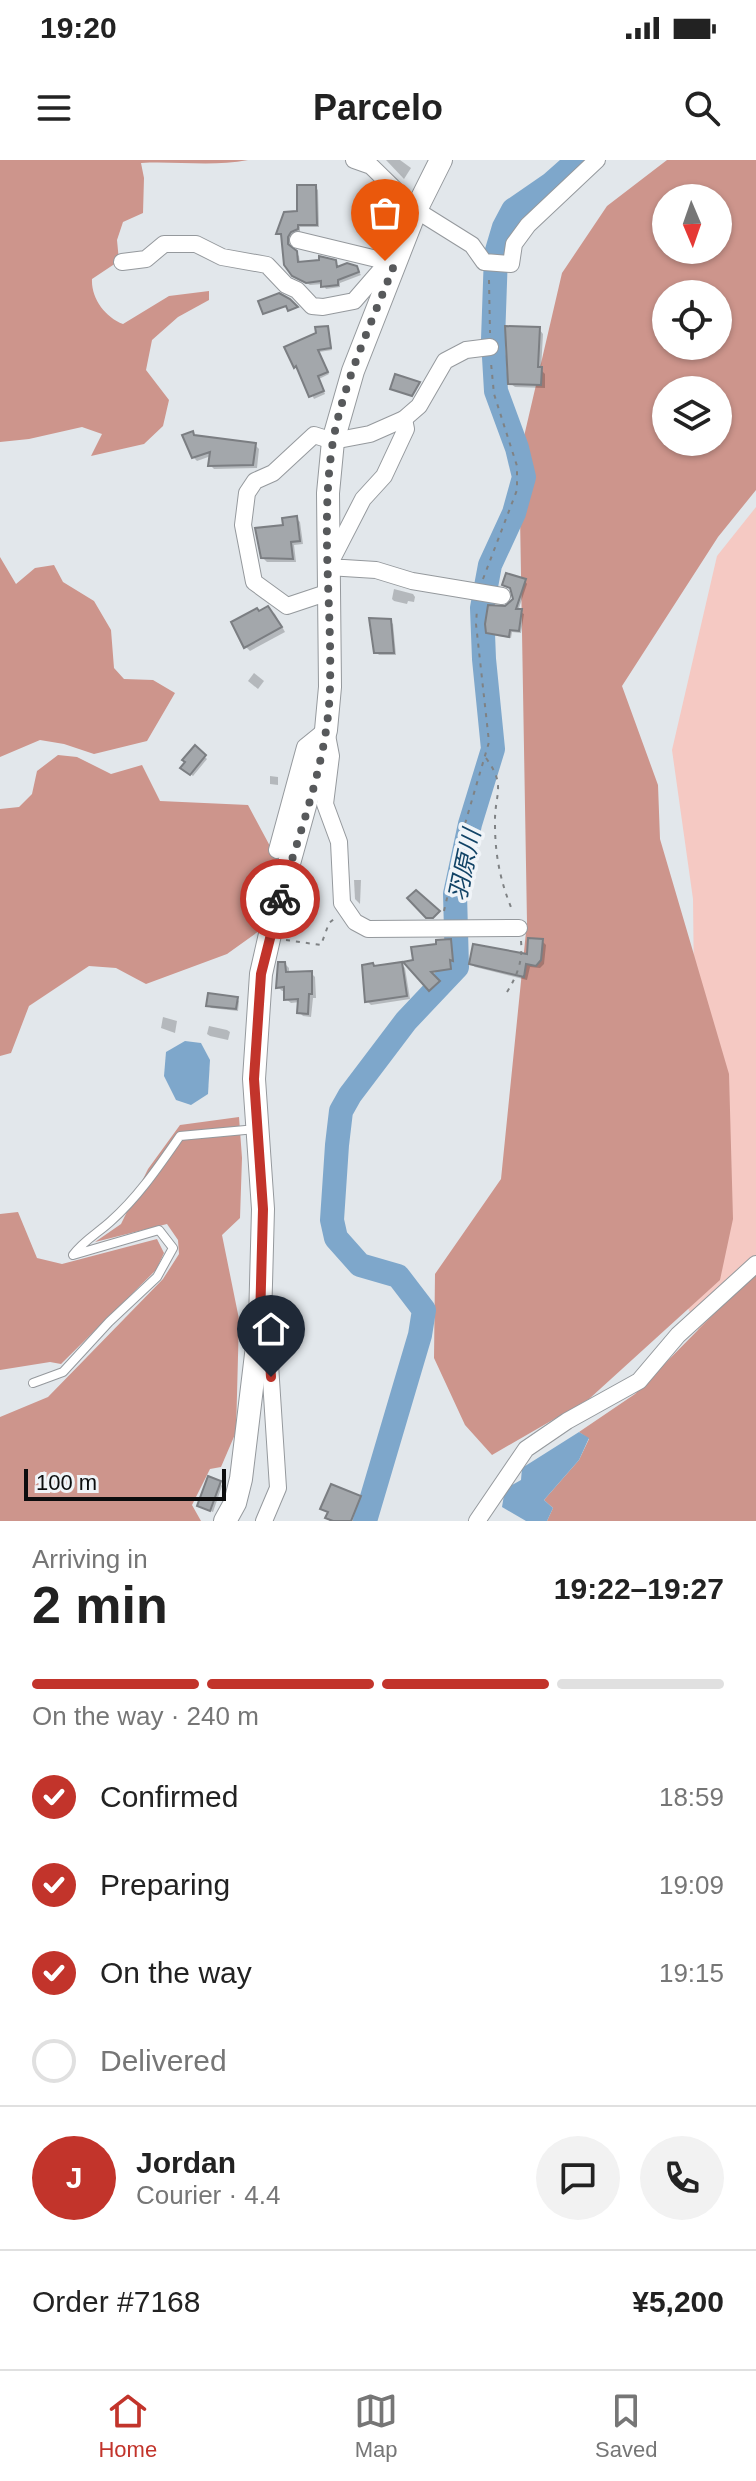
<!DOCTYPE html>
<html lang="en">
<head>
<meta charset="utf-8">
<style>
  body { margin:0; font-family:Arial,"Noto Sans JP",sans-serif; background:#f2f2f2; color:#222; height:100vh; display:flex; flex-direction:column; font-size:30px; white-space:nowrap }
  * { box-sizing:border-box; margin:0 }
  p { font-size:26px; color:#767676 }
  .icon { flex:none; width:44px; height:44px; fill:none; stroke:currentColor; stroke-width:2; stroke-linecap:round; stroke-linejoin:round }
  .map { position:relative; height:1361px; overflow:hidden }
  .drawer { display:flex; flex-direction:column; background:#fff; flex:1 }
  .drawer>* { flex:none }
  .needle { width:52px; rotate:178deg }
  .controls { position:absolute; left:652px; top:24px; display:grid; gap:16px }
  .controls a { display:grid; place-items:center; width:80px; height:80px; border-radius:50%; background:#fff; box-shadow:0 2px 6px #0004; font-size:40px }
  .scale { position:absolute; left:24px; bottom:20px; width:202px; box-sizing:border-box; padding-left:8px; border:4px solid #0c0d0e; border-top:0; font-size:22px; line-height:28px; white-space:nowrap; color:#0c0d0e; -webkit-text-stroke:6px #f0f4f8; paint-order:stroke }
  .pin { position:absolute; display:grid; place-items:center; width:68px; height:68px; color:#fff; margin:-82px -34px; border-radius:50% 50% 50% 0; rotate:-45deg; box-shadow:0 0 8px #0007 }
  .pin .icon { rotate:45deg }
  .courier { position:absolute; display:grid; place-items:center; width:80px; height:80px; margin:-40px; border:6px solid #c2342b; border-radius:50%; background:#fff; color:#222; box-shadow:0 2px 10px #0007 }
  .headline em { font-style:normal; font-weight:700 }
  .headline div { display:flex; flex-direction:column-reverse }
  .headline { display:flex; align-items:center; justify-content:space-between; height:136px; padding:0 32px }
  h1 { font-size:52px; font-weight:700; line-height:60px }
  .bar { display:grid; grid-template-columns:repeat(4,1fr); gap:12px 8px; align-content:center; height:96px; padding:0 32px }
  .bar i { height:10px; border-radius:6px; background:#e0e0e0 }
  .bar .selected { background:#c2342b }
  .bar p { grid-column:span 4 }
  .line { display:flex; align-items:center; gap:20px; padding:0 32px; border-top:2px solid #e0e0e0 }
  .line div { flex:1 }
  .round { display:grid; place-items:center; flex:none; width:84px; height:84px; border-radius:42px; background:#f2f2f2 }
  ol { padding:0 32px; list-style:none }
  li { display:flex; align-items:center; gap:24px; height:88px }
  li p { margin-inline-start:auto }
  li .icon { padding:8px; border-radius:50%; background:#c2342b; color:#fff; stroke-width:4 }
  li:last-child { color:#767676 }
  li i { width:44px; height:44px; border:4px solid #e0e0e0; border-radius:50% }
  .status { display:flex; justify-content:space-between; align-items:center; height:56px; padding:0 40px; background:#fff; direction:ltr }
  .status svg { height:22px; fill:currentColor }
  header { display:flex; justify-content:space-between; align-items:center; height:104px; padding:0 32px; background:#fff; font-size:36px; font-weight:700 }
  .menu { display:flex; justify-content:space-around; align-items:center; height:112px; border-top:2px solid #e0e0e0; background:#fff; font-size:22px; color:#767676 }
  .menu a { display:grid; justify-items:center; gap:4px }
  .menu .selected { color:#c2342b }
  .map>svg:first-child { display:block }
  .green { fill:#f5c9c3 }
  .forest { fill:#cd958c; fill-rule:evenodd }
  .water { fill:#7ea7cb }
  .shadow { fill:#0003 }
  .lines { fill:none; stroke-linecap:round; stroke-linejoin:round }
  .river { stroke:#7ea7cb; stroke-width:24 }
  .building { fill:#a3a7ab; stroke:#7b7e82; stroke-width:2 }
  .service-casing { stroke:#95999d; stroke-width:10 }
  .minor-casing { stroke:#95999d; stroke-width:18 }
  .secondary-casing { stroke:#95999d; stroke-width:24 }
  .path { stroke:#7f8284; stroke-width:2; stroke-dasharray:4 6; stroke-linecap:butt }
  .service { stroke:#fff; stroke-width:8 }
  .minor { stroke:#fff; stroke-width:16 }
  .secondary { stroke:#fff; stroke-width:22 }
  .done { stroke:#57595b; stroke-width:8; stroke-dasharray:0 14.4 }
  .route { stroke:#c2342b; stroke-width:10 }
  .labels { text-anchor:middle; stroke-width:7; stroke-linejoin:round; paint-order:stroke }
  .water-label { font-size:24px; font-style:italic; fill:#114366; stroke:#f0f4f8 }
</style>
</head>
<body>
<div class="status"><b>19:20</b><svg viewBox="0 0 49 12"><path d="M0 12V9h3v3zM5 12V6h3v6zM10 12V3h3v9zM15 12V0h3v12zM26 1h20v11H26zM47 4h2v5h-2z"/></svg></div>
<header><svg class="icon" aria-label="menu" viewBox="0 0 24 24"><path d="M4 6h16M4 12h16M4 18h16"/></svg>Parcelo<svg class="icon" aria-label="search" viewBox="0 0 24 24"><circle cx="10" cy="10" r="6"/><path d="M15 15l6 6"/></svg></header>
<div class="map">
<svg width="756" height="1361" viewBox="0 0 756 1361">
  <rect width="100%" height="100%" fill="#e2e7eb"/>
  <polygon class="green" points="756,347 756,1276 748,1276 670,1110 695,912 693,739 672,590 717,396"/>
  <g class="forest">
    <path d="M0,0H248C212,7 177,1 141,3L144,18L143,53L123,62L117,80L119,101L92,119C91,138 105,157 123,164L169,136L209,131V140L178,157L152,180L146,210L169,240L163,266L144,284L91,296L102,274L82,267L29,279L0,282Z"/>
    <path d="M667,0H756V330L718,377L622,526L658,625L660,679L729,914L733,1059L720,1120L589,1239L492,1295L465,1265L434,1198L435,1114L501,1019L527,762L519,298L562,113L607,46ZM666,38H718V90H666ZM666,134H718V186H666ZM666,230H718V282H666Z"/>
    <polygon points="0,397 16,424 35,408 54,405 63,422 94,441 111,470 114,508 124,519 153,520 175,533 147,581 94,594 64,584 40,580 0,597"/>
    <polygon points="58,595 77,597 111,614 142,605 160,641 248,645 278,701 259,771 227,794 146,824 116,808 89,806 29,846 11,893 0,896 0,649 19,647 32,634 37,611"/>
    <polygon points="239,957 242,998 240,1058 222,1075 239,1159 236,1272 221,1307 210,1309 192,1345 201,1361 0,1361 0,1257 48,1237 163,1119 179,1094 178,1080 167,1064 95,1082 121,1064 148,1009 180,965"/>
    <polygon points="18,1052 37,1098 62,1104 157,1079 164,1093 156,1110 61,1204 50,1202 0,1210 0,1054"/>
    <polygon points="756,1111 756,1361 547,1361 553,1348 544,1340 579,1300 589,1279 579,1272 635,1234"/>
  </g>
  <g class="water">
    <polygon points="185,881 201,883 210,900 208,934 191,945 176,940 164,916 166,892"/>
    <polygon points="579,1272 589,1278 579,1300 544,1340 553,1348 547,1361 526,1361 502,1347 505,1329 521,1320 522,1308"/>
  </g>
  <g class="shadow">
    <polygon points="386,0 400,0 411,8 404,19"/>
    <polygon points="315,27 318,30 319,67 300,67 300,72 293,74 290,80 290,88 299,96 300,104 335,102 339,109 356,107 361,115 340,123 340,127 326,129 323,124 310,125 298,118 283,76 278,73 299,53"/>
    <polygon points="327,168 332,190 319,192 329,214 319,219 325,234 314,239 299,208 295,206"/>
    <polygon points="539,169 543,174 541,210 545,214 545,228 515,227 510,223"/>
    <polygon points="196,277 255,285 259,289 257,308 214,309 210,305 211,296 197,301 193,297"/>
    <polygon points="296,358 300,362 303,384 294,385 296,402 267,402 262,397 286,367"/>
    <polygon points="525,421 527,424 518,451 524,454 521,473 512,472 511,478 491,475 488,473 515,439 512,429 507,427"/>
    <polygon points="394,429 413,434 415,437 414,442 408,441 407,444 394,441 392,439"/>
    <polygon points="267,448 275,454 285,472 250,491 246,487 259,453"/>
    <polygon points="390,461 393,464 396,495 379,495 376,492"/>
    <polygon points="254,513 264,521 258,529 248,521"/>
    <polygon points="195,588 207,599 193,616 183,608"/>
    <polygon points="270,616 278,617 278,625 270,624"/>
    <polygon points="354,720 361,720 360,744 355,739"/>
    <polygon points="450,781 454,785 456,803 453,802 454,813 432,816 442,826 434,833 407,803 415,802"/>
    <polygon points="542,781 546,785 544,804 540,808 530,807 527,820 475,807 471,804 529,796"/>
    <polygon points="285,804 289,808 289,814 311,813 315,817 316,838 313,838 311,857 303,856 299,852 300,842 291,843 286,839 286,831 282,831 278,827"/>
    <polygon points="401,804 405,808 410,839 371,845 367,841 375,808"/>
    <polygon points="237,839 239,841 238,851 211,848 208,845"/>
    <polygon points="163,857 177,861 175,873 161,868"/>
    <polygon points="209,866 227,870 230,872 228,880 210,876 207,874"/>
    <polygon points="220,1323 222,1326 213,1352 202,1347"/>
    <polygon points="360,1338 362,1341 353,1361 329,1361 329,1353 323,1349"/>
  </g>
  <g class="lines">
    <polyline class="river" points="365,1361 420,1175 424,1150 398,1116 360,1105 336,1078 332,1060 337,985 341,951 350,935 406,861 457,807 455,734 470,664 493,589 484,499 482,448 490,405 514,353 524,317 517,288 496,231 493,180 496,94 504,67 513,50 551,24 578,0"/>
  </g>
  <g class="building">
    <polygon points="297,25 316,25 317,65 298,65 298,69 291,72 288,77 288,84 297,91 298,102 319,100 319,96 336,100 337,107 347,103 357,106 359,112 338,120 338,125 321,127 321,121 306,123 292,116 284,105 281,74 276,74 284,52 297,51"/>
    <polygon points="279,133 290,139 298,147 288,151 286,146 263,154 258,141"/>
    <polygon points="328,166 331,188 318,190 328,212 318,216 324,231 309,237 296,206 294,208 284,187 316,173 315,167"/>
    <polygon points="505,166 540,167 538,207 542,207 541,225 508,224"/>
    <polygon points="395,214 420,222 412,236 390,229"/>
    <polygon points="193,271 194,275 256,283 253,305 208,306 210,292 192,298 182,275"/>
    <polygon points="297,356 300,381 291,382 293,399 261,398 255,368 283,365 282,358"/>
    <polygon points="506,413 526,419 516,449 522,449 519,471 510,470 509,477 486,473 485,464 488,445 505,446 513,439 510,428 502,425"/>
    <polygon points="268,446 282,467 244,488 231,462 257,448 259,451"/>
    <polygon points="369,458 391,459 394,493 374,493"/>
    <polygon points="195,585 206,595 190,615 180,608 185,602 182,600"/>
    <polygon points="416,730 440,751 433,758 426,758 407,738"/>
    <polygon points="528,778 543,779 541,800 536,806 526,804 524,817 469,804 473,784 527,794"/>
    <polygon points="451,779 453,801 450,800 451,809 431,812 440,821 429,831 403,802 413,800 411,787 436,784 436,780"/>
    <polygon points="278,802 285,802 286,812 312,811 312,834 309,834 308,854 297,853 298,839 284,840 284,827 276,828"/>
    <polygon points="402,802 407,836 365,842 362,805 373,803 374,806"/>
    <polygon points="208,833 238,837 236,849 206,846"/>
    <polygon points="208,1316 221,1321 210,1351 197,1346"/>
    <polygon points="331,1324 361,1336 351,1361 333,1361 325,1358 328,1352 320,1349"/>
  </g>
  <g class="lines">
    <g class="service-casing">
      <path id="service" d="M33,1223L63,1212L109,1162L157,1117L173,1088L159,1070L73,1095C83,1081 98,1073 111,1061C139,1036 159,1006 180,976L257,969"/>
    </g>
    <g class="minor-casing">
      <g id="minor">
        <polyline points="354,0 371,6 416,50 472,85 484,102 511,104 514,84 528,65 597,0"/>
        <polyline points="298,80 385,101 393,108"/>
        <polyline points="122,102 146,99 164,84 196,84 222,97 267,105 286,125 297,130 312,146 323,147 354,141 380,111 393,108"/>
        <polyline points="404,259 406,269 384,316 363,339 328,407 376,410 412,421 502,436"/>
        <polyline points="329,432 287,446 254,422 243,365 247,333 255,321 273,313 314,275 333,281 370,274 404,259 419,246 445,201 466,190 490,187"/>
        <polyline points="277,690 305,587 326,570 331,596 325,644 339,682 342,743 355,762 368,769 519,768"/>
        <polyline points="261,1166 269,1189 278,1328 264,1361"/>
        <polyline points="477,1361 526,1289 567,1261 639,1221 678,1175 756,1104"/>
      </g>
    </g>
    <g class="secondary-casing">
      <polyline id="secondary" points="225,1361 235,1343 241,1319 260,1161 263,1049 254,919 261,814 273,761 326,570 330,527 328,333 333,281 353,211 416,50 441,0"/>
    </g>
    <g class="path">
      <polyline points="489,120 490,173"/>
      <polyline points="483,419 517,330 517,306 494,234 491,203"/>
      <path d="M486,598C507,627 494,633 495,665C495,696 501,724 513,752"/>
      <polyline points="444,751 462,674 489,582 476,464 477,449"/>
      <polyline points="286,780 321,785 329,763 334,759"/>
      <path d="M507,832C517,816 523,801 521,781"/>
    </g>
    <use href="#service" class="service"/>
    <use href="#minor" class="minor"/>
    <use href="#secondary" class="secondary"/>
  </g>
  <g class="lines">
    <path class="done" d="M280,739C300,670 329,597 330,525C332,444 320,361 333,281C344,221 371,164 393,108L385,101"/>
    <polyline class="route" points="271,1217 269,1189 260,1161 263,1049 254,919 261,814 280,739"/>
  </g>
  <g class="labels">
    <g class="water-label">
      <text transform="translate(465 705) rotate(-78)" y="8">羽原川</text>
    </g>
  </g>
</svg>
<div class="controls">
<a><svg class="needle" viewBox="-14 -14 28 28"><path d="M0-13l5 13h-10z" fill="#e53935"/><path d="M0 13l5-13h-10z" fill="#767676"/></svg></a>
<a><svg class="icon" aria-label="locate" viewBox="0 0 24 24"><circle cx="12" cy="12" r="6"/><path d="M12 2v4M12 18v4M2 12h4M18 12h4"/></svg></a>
<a><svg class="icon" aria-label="layers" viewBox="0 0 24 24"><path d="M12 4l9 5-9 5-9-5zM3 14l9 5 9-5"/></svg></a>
</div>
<div class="scale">100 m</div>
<div class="pin" style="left:385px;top:101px;background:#ea580c"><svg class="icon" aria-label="bag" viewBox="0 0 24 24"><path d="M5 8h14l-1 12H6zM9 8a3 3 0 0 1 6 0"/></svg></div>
<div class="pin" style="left:271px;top:1217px;background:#1f2937"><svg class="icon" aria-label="home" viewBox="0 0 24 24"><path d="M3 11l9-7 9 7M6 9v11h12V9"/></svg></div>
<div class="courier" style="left:280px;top:739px"><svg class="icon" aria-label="bike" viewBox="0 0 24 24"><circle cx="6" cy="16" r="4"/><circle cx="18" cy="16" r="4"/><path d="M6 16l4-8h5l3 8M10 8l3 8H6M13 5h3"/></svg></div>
</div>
<section class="drawer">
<div class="headline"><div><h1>2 min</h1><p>Arriving in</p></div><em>19:22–19:27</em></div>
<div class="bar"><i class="selected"></i><i class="selected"></i><i class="selected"></i><i></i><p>On the way · 240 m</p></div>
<ol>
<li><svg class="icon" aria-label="check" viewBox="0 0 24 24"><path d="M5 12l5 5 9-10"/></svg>Confirmed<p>18:59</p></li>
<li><svg class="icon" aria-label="check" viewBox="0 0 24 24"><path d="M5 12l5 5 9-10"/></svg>Preparing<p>19:09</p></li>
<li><svg class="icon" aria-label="check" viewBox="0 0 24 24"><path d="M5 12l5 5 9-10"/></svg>On the way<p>19:15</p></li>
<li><i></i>Delivered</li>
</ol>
<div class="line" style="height:144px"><b class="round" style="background:#c2342b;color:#fff">J</b><div><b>Jordan</b><p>Courier · 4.4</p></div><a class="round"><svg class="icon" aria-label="chat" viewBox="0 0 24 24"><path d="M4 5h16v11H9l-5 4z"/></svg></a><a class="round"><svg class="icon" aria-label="phone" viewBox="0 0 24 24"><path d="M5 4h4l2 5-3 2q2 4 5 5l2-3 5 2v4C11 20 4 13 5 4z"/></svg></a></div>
<div class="line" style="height:104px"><div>Order #7168</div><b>¥5,200</b></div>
</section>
<nav class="menu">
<a class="selected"><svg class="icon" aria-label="home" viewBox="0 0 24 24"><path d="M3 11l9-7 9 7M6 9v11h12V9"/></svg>Home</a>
<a><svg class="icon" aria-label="map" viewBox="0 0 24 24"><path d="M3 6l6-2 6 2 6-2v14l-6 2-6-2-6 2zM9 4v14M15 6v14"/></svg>Map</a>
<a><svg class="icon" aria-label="saved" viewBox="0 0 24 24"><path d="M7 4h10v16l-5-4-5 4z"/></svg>Saved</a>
</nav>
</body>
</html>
